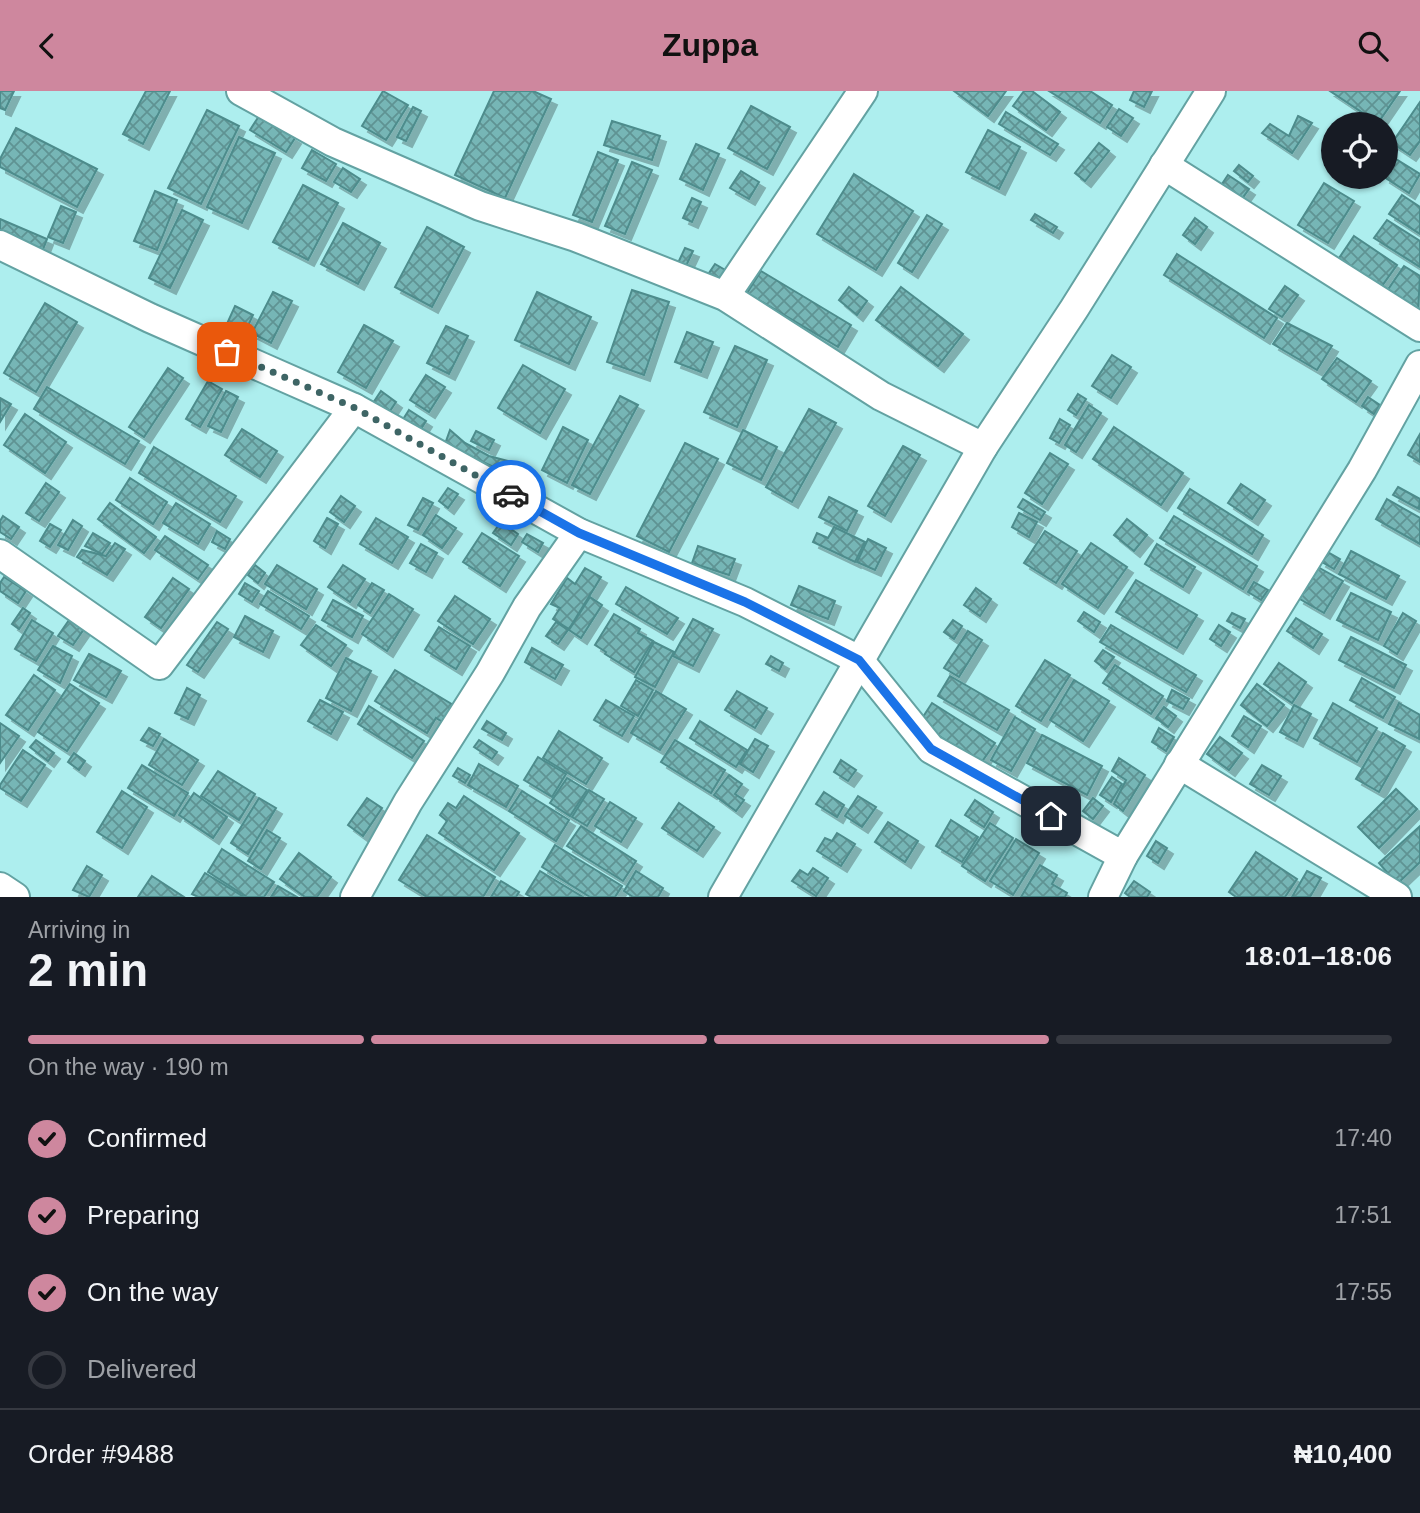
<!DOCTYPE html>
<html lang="en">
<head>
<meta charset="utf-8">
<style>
  body { margin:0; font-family:Arial,sans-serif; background:#20242c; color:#f1f3f6; height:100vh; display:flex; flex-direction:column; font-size:26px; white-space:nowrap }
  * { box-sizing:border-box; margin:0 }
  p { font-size:23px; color:#9ea1a6 }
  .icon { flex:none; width:38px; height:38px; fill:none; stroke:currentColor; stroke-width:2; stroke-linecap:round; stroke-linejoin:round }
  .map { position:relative; height:806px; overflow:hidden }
  .panel { display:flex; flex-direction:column; background:#171b24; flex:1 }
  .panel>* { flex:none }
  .fabs { position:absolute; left:1321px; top:21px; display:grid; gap:14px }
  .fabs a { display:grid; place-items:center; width:77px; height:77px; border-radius:50%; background:#171b24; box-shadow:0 2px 5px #0004; font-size:35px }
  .pin { position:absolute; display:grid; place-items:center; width:60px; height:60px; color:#fff; margin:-30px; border-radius:14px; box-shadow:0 4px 10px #0006 }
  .courier { position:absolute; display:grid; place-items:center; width:70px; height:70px; margin:-35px; border:5px solid #1a73e8; border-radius:50%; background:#fff; color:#222; box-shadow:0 2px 9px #0007 }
  .overview em { font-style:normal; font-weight:800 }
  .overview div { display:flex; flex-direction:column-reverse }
  .overview { display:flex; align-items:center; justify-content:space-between; height:119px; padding:0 28px }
  h1 { font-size:46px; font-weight:800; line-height:52px }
  .bar { display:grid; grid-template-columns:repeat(4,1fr); gap:10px 7px; align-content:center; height:84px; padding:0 28px }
  .bar i { height:9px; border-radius:5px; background:#363941 }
  .bar .current { background:#ce879e }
  .bar p { grid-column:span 4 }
  .line { display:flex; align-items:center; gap:18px; padding:0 28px; border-top:2px solid #363941 }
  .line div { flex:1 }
  ol { padding:0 28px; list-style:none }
  li { display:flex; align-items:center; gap:21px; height:77px }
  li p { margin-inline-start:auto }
  li .icon { padding:7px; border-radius:50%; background:#ce879e; color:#111; stroke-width:4 }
  li:last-child { color:#9ea1a6 }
  li i { width:38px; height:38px; border:4px solid #363941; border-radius:50% }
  header { display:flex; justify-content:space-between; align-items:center; height:91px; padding:0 28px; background:#ce879e; color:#111; font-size:32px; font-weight:800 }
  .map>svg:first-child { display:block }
  .building { fill:url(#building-cross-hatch); stroke:#4d8c8c; stroke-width:2; filter:url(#shadow) }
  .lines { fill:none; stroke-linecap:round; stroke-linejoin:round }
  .street-casing { stroke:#63a2a2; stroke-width:32 }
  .street { stroke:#fff; stroke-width:28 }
  .done { stroke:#3e6565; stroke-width:7; stroke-dasharray:0 12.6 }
  .route { stroke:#1a73e8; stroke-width:9 }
</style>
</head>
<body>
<header><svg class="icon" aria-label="back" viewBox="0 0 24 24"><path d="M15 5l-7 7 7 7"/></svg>Zuppa<svg class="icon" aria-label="search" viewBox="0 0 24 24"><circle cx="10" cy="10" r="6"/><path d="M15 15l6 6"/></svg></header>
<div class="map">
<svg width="1420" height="806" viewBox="0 0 1420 806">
  <defs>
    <pattern id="building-cross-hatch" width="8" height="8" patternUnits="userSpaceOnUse" patternTransform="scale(1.75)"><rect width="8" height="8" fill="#76b6b6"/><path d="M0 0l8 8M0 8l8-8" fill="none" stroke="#5f9393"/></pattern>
    <filter id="shadow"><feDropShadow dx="6" dy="6" stdDeviation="0" flood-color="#0004"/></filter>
  </defs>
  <rect width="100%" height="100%" fill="#adeeee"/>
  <g class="building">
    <polygon points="0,0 14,0 5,19 0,17"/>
    <polygon points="146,0 170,0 143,53 123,43"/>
    <polygon points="383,0 408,14 386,49 362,35"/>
    <polygon points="494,0 533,0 551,8 505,107 455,84"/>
    <polygon points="954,0 1006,0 988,25"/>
    <polygon points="1024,0 1032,0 1060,21 1046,39 1013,15"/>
    <polygon points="1049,0 1090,0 1112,14 1100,32"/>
    <polygon points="1134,0 1152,0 1144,16 1130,9"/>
    <polygon points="1330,0 1400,0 1378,32"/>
    <polygon points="1420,11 1420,50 1410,64 1392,52"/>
    <polygon points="751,15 790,36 767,78 728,57"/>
    <polygon points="413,16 421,20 406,50 397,46"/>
    <polygon points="1119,18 1133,27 1121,45 1107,36"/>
    <polygon points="207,19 239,35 201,113 168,97"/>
    <polygon points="1006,21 1058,53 1050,64 999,33"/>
    <polygon points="259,25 295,47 286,61 250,39"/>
    <polygon points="1298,25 1312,32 1292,62 1262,42 1270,33 1289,45"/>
    <polygon points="612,30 660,45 652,69 604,54"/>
    <polygon points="16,37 97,78 77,116 0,76 0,68"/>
    <polygon points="988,39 1020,56 999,98 966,81"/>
    <polygon points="239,46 275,62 242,132 207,116"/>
    <polygon points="1099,52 1109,60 1085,90 1075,82"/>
    <polygon points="696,53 719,63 703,99 680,88"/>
    <polygon points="312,59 336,73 326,90 302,77"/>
    <polygon points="598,61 618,69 592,131 573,124"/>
    <polygon points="1396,68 1420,83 1409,102 1384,86"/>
    <polygon points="632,71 652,79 625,143 605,135"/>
    <polygon points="1239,74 1253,85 1248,91 1234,80"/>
    <polygon points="343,77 360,88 351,101 334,91"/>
    <polygon points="741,80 759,91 749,108 730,97"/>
    <polygon points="854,83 913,120 876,179 817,143"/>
    <polygon points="1228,84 1249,98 1236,116 1216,102"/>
    <polygon points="1324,92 1354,110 1328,152 1298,134"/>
    <polygon points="303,94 338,112 308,169 273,151"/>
    <polygon points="155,100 177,109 157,159 134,150"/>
    <polygon points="1402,104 1420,116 1420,143 1389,123"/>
    <polygon points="692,107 701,111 692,131 683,127"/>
    <polygon points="61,115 76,121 63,152 48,146"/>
    <polygon points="182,119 203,129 170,197 149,187"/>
    <polygon points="1035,123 1057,136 1053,142 1031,129"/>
    <polygon points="927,124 942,133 912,181 898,172"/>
    <polygon points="1195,127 1207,136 1195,153 1183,144"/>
    <polygon points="0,128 47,148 42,161 0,143"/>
    <polygon points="1387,129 1420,150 1420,176 1374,147"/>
    <polygon points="343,132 380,152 358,193 321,173"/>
    <polygon points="427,136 464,156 432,216 395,196"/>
    <polygon points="1354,145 1397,174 1379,199 1337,170"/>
    <polygon points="685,157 693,160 686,175 678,172"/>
    <polygon points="1177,163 1277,227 1264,247 1164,184"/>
    <polygon points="715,173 727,180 721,189 709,182"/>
    <polygon points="1404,175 1420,185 1418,221 1387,200"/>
    <polygon points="761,180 851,234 838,256 747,202"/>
    <polygon points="1285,195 1298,204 1282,226 1269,218"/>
    <polygon points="849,196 867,210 857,224 839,209"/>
    <polygon points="901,196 963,243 938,275 876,229"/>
    <polygon points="632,199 669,211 644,284 607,271"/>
    <polygon points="273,201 292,210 271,252 252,242"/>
    <polygon points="537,201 591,226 569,273 515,249"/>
    <polygon points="45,212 77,231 36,301 4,282"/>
    <polygon points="235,215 253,224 239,254 221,246"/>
    <polygon points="1287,232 1332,255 1317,279 1273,253"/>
    <polygon points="364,234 393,250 366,297 338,281"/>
    <polygon points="446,235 468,245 449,283 427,272"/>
    <polygon points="687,241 713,251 701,281 675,271"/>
    <polygon points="735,255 767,269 737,336 704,321"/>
    <polygon points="1112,264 1131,276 1111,307 1092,295"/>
    <polygon points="1337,267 1371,290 1356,311 1322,288"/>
    <polygon points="523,274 565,298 540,342 498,317"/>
    <polygon points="168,277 183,287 144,346 129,336"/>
    <polygon points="426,284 445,296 429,321 410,309"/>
    <polygon points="208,290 222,298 200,336 186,328"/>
    <polygon points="47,296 139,350 125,373 34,318"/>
    <polygon points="226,300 238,306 221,341 208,335"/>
    <polygon points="381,300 396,311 386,326 371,315"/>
    <polygon points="1078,303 1086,308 1076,324 1068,319"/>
    <polygon points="620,305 638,314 590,403 572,394"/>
    <polygon points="1368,306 1380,314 1374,323 1362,315"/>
    <polygon points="0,307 11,313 0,331"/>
    <polygon points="1089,314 1101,322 1076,361 1065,354"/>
    <polygon points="809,318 836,332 792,411 766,396"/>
    <polygon points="409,319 426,330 419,341 402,330"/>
    <polygon points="25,323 66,351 45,382 4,354"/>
    <polygon points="1060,328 1070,334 1059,352 1050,347"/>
    <polygon points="563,336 588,349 567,392 542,379"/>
    <polygon points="1114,336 1183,382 1161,414 1093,368"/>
    <polygon points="242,338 277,360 260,386 225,364"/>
    <polygon points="450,339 465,352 489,365 512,371 506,382 445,353"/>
    <polygon points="743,339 777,356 761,389 727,372"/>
    <polygon points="476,340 494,349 489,359 471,350"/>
    <polygon points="1420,343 1420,371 1408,364"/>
    <polygon points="685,352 718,368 669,461 637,445"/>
    <polygon points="903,355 920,364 885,425 868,415"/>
    <polygon points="154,356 236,405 220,431 139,382"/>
    <polygon points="1050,362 1068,373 1042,413 1025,402"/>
    <polygon points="130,387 167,411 153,433 116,409"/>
    <polygon points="46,392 59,401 39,430 26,422"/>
    <polygon points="1241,393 1265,409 1252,428 1228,412"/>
    <polygon points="1398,396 1420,408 1419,418 1393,404"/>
    <polygon points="448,397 458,403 448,417 439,410"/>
    <polygon points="1190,398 1263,444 1252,463 1178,417"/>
    <polygon points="341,405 355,415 344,431 330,421"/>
    <polygon points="829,406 857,420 847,440 819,426"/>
    <polygon points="423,407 433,412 418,439 408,434"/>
    <polygon points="1023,408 1045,421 1040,429 1018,416"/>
    <polygon points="1387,408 1420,427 1420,453 1376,428"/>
    <polygon points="110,412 156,446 144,462 98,428"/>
    <polygon points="176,412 210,433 198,453 163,432"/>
    <polygon points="1019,422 1037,431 1029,446 1012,436"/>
    <polygon points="436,424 456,437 442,457 423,444"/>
    <polygon points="3,425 19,436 11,448 0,441 0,430"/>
    <polygon points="1174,425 1257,475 1243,498 1160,447"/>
    <polygon points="327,427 338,433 325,457 314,450"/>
    <polygon points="376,427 408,446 392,472 360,453"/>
    <polygon points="1127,428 1147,444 1134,460 1114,444"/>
    <polygon points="73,429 82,435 68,459 58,454"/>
    <polygon points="501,431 518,443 511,454 493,442"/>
    <polygon points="50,433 61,439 50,456 40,450"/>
    <polygon points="834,436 865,451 855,471 813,451 817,442 828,447"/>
    <polygon points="217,440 230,448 225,458 212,451"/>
    <polygon points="1045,440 1077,460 1056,492 1024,472"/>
    <polygon points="93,442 110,452 102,463 85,455"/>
    <polygon points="482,442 519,465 500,495 463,471"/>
    <polygon points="527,443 543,452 538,461 522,451"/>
    <polygon points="165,445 208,474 198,488 155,459"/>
    <polygon points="868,448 886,457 875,479 857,471"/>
    <polygon points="115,452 125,458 107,484 77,466 82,459 106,465"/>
    <polygon points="1091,452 1127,476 1098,517 1062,493"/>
    <polygon points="421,453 437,462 426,481 410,472"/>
    <polygon points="1157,453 1195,476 1183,496 1145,473"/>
    <polygon points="698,455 735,468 729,484 692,472"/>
    <polygon points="1326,460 1340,468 1334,478 1320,470"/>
    <polygon points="1351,460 1399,485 1386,508 1339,483"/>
    <polygon points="255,474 265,482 258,492 248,484"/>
    <polygon points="277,474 317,498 306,518 265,493"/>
    <polygon points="343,474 365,488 350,511 328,496"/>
    <polygon points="1316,475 1343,490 1324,522 1298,507"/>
    <polygon points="585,477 601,486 569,538 553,528 560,517 551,513 567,487 575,493"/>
    <polygon points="4,486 26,500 18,512 0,500 0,492"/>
    <polygon points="173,487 189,498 161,537 145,526"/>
    <polygon points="1136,489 1197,524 1177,557 1116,521"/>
    <polygon points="1254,491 1268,499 1261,509 1248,501"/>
    <polygon points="245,492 259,500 252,511 239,503"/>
    <polygon points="372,492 384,499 370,522 358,514"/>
    <polygon points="799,495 835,510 828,528 791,514"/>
    <polygon points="626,496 678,527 667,543 616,513"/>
    <polygon points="976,497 991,508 980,525 964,514"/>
    <polygon points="268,500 309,525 301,538 260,513"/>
    <polygon points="1351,502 1391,521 1378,549 1337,529"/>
    <polygon points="389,503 413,518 387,560 362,543"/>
    <polygon points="455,505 490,528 473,553 438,530"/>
    <polygon points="590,506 602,514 581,547 569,539"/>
    <polygon points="333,509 363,525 352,546 322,529"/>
    <polygon points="23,517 30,522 19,538 12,533"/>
    <polygon points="1084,521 1100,531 1094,541 1078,530"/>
    <polygon points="1232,522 1245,528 1240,537 1227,530"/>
    <polygon points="1403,522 1416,530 1397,563 1384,555"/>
    <polygon points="614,523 640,538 638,542 653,550 634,581 605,563 606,561 595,554"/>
    <polygon points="245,525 273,540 263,561 234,546"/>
    <polygon points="1296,527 1322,543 1313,557 1287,540"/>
    <polygon points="693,528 713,538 693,575 673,565"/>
    <polygon points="32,529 53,542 36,570 15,558"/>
    <polygon points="69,529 84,538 73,554 58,545"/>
    <polygon points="953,529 962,535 954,548 944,541"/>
    <polygon points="217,531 228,538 198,581 187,574"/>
    <polygon points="556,531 568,539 558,553 546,545"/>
    <polygon points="316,534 346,554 331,575 301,554"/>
    <polygon points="1111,534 1196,584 1186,601 1100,551"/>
    <polygon points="1219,534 1230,541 1221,555 1210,548"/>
    <polygon points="439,536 470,555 456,578 425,559"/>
    <polygon points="968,540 982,549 959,586 944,577"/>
    <polygon points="1351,546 1406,574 1394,597 1339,569"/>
    <polygon points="654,551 674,561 655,596 635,586"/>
    <polygon points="53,555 72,565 60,592 38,579"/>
    <polygon points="532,557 563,574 555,588 525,571"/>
    <polygon points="1103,559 1114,566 1105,578 1095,570"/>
    <polygon points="89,563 121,580 106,606 74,589"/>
    <polygon points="771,565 783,572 779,580 766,573"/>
    <polygon points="346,567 371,580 351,620 326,607"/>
    <polygon points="1045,569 1070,584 1041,630 1016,615"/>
    <polygon points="1279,572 1306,591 1292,612 1264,593"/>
    <polygon points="1115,574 1163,605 1151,623 1103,592"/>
    <polygon points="395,579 455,615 444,632 436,627 427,642 375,610"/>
    <polygon points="34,584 55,599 28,639 6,624"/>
    <polygon points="950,585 1009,619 997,639 938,605"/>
    <polygon points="1362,587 1395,606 1383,627 1350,609"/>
    <polygon points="636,589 653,599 638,625 621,615"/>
    <polygon points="1074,589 1109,610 1083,650 1050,629"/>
    <polygon points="70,593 99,612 67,660 38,641"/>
    <polygon points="1257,593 1284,614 1267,635 1241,614"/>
    <polygon points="187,597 200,604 188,628 175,622"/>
    <polygon points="1172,599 1189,608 1183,618 1167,610"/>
    <polygon points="656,600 686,618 660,659 631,642"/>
    <polygon points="737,600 767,617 755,637 725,619"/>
    <polygon points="320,609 343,621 331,643 308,630"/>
    <polygon points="606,609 634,625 622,645 594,629"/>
    <polygon points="932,612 995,652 981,672 919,632"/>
    <polygon points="1333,612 1377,637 1357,671 1314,647"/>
    <polygon points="1399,612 1420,624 1419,648 1389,633"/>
    <polygon points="1294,614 1311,623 1297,650 1280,641"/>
    <polygon points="369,615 424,650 412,667 358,633"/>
    <polygon points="1164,616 1176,625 1168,636 1156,627"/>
    <polygon points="1244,625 1261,635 1248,656 1232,645"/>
    <polygon points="1015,626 1035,638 1011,680 991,669"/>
    <polygon points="487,630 506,642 502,649 482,638"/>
    <polygon points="700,630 747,659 736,676 690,647"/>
    <polygon points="0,632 19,645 0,672"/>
    <polygon points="149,637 160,643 153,655 141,649"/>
    <polygon points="1159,637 1174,646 1166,660 1152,651"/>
    <polygon points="559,640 602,667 586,693 543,667"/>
    <polygon points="1383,642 1405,655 1379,701 1356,688"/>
    <polygon points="1042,644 1102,675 1087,704 1027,672"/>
    <polygon points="1220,646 1242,662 1229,679 1207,663"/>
    <polygon points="164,648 198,669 182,694 149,674"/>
    <polygon points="755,648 768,655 753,681 740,673"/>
    <polygon points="36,649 54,662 48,670 30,656"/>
    <polygon points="479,649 497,661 492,668 474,656"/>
    <polygon points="675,649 725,679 711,702 661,671"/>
    <polygon points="23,659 45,674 21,710 0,697 0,694"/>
    <polygon points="74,662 85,670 79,679 68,671"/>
    <polygon points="538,666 566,683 552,706 524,689"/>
    <polygon points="1119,667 1145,684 1123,720 1114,713 1126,689 1112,680"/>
    <polygon points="841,669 856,679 848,690 834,681"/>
    <polygon points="479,673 518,695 506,716 468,694"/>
    <polygon points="142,674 188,702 174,725 128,697"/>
    <polygon points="1262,674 1281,685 1269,704 1250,693"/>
    <polygon points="458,677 470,684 465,692 453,685"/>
    <polygon points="218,680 255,703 239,729 201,705"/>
    <polygon points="729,684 742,693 735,703 744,709 736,720 714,704"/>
    <polygon points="1112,686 1122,693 1111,711 1100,704"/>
    <polygon points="567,687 587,699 570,725 550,712"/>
    <polygon points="1396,698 1417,718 1379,757 1358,736"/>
    <polygon points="589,699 604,708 587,735 572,726"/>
    <polygon points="122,700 147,716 122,757 97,741"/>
    <polygon points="522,700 569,729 556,750 509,720"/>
    <polygon points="824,701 844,714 837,726 816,713"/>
    <polygon points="194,702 227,726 213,747 179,724"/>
    <polygon points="464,705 519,742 494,779 439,742 447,730 440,724 448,712 456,717"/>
    <polygon points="858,705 876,716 862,736 845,725"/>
    <polygon points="259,707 276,717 248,763 231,752"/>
    <polygon points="367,707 382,717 363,745 348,734"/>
    <polygon points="1093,707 1103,715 1093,728 1083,720"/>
    <polygon points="975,709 993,721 984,736 965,724"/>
    <polygon points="610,711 636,727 621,751 595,735"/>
    <polygon points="679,712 714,736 697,760 662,737"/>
    <polygon points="951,729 978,746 962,771 936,755"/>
    <polygon points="888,731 918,750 905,771 875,751"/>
    <polygon points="990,732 1013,747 985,790 962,775"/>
    <polygon points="581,735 636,770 623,790 567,755"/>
    <polygon points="1420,735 1420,771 1397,793 1379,772"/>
    <polygon points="267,739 280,747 261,778 248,770"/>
    <polygon points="837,742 855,753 841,775 817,760 825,747 832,750"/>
    <polygon points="427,744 495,786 483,806 427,806 399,789"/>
    <polygon points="1016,748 1039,762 1013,804 990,790"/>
    <polygon points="1156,750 1167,757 1158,772 1147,765"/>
    <polygon points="555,754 622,795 615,806 590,806 542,776"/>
    <polygon points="222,758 274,791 264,806 247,806 208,781"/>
    <polygon points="1256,761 1297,788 1285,806 1236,806 1229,801"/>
    <polygon points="299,762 331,786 317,806 305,806 280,788"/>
    <polygon points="1040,774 1057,784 1052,793 1067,802 1065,806 1021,806"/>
    <polygon points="87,775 102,784 89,806 73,799"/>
    <polygon points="813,777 828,787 816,805 792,790 800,779 808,784"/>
    <polygon points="540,780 583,806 531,806 526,803"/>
    <polygon points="636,780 663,797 658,806 633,806 624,800"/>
    <polygon points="1307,780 1321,787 1310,806 1292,806"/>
    <polygon points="205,782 244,806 198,806 192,803"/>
    <polygon points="152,785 184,806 138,806"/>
    <polygon points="501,790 519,801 516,806 491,806"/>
    <polygon points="1134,790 1150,801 1147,806 1130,806 1125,802"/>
    <polygon points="278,795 297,806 271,806"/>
  </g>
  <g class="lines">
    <g class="street-casing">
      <g id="street">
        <polyline points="241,0 333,51 480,115 576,146 725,205 881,305 983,356"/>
        <polyline points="1164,74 1420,236"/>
        <polyline points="0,154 150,227 354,317 579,442 745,511 859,569 931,658 1123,765 1362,379 1420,274"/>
        <polyline points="725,205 863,0"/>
        <polyline points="0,463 159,574 354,317"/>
        <polyline points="1179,673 1397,806"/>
        <polyline points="0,796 15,806"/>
        <polyline points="355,806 408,711 490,582 527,516 579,442"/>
        <polyline points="723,806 983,356 1074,218 1211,0"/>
        <polyline points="1103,806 1123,765"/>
      </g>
    </g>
    <use href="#street" class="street"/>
  </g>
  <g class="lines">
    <polyline class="done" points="227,261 355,317 511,404"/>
    <polyline class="route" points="511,404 579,442 745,511 859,569 931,658 1051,725"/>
  </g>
</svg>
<div class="fabs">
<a><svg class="icon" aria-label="locate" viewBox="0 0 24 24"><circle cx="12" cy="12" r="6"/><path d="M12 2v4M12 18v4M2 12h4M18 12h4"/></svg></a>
</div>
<div class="pin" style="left:227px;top:261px;background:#ea580c"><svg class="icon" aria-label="bag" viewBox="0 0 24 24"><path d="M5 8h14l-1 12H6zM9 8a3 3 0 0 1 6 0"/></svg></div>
<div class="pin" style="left:1051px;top:725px;background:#1f2937"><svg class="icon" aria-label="home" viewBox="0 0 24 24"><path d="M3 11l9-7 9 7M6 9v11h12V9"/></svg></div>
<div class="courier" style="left:511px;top:404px"><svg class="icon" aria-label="car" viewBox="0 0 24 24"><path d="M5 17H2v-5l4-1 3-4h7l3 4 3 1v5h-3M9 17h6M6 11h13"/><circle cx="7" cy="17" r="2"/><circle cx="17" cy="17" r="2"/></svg></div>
</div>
<section class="panel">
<div class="overview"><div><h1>2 min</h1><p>Arriving in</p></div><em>18:01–18:06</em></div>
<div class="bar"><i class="current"></i><i class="current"></i><i class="current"></i><i></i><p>On the way · 190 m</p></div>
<ol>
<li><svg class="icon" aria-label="check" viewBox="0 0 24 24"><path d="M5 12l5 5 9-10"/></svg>Confirmed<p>17:40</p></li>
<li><svg class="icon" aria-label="check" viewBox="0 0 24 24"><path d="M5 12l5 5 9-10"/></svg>Preparing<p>17:51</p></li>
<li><svg class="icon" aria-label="check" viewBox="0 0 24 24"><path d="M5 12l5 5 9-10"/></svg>On the way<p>17:55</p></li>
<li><i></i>Delivered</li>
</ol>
<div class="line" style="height:91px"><div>Order #9488</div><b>₦10,400</b></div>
</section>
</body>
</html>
